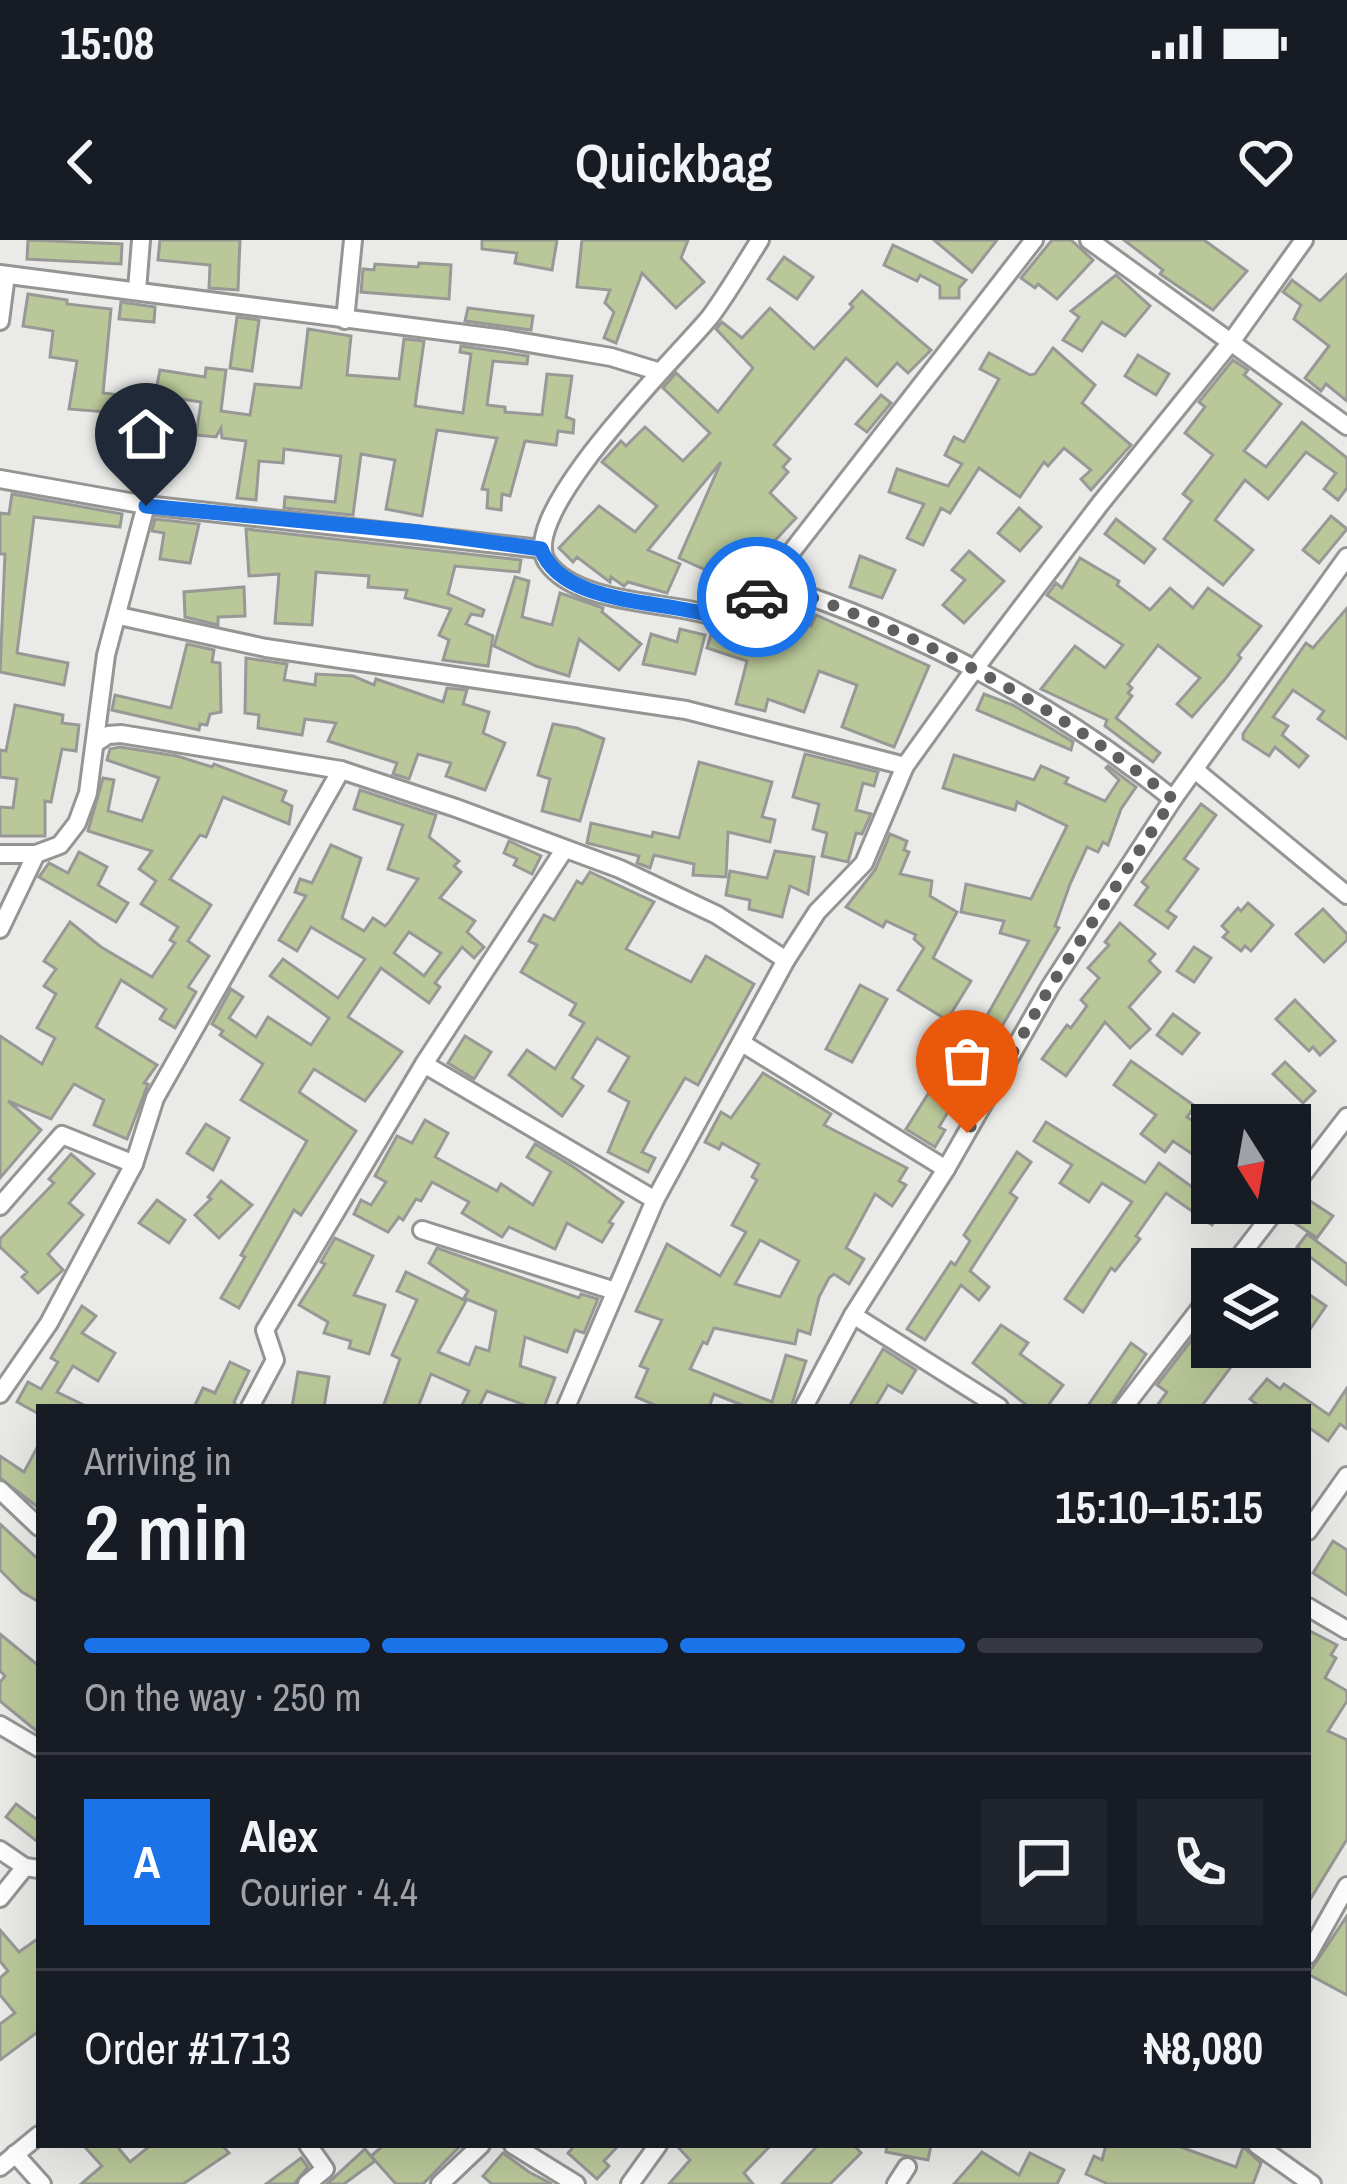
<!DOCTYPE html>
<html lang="en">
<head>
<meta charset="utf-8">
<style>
  body { margin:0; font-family:"Archivo Narrow",sans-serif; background:#20242c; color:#f1f3f6; height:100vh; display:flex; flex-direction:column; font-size:45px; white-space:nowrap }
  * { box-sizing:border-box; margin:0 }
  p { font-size:39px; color:#9ea1a6 }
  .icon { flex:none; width:66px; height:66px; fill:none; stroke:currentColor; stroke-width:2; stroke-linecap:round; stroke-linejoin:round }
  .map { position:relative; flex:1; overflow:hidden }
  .details { position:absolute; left:36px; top:1164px; width:1275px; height:744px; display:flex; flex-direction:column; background:#171b24; border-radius:0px; box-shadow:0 12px 48px #0002 }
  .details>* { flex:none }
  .needle { width:78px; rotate:169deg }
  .tools { position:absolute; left:1191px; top:864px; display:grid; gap:24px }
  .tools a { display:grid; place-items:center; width:120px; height:120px; border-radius:0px; background:#171b24; box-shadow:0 12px 48px #0002; font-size:60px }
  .pin { position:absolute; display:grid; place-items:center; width:102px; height:102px; color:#fff; margin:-123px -51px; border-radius:50% 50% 50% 0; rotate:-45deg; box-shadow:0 0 12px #0007 }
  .pin .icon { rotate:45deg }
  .courier { position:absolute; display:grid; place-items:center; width:120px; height:120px; margin:-60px; border:9px solid #1a73e8; border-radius:50%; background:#fff; color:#222; box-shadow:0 3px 15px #0007 }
  .overview em { font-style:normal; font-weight:600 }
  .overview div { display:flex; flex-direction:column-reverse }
  .overview { display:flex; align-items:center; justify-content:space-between; height:204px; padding:0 48px }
  h1 { font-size:78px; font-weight:600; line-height:90px }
  .bar { display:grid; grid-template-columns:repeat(4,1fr); gap:18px 12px; align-content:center; height:144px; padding:0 48px }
  .bar i { height:15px; border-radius:9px; background:#363941 }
  .bar .on { background:#1a73e8 }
  .bar p { grid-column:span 4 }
  .line { display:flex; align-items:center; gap:30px; padding:0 48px; border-top:3px solid #363941 }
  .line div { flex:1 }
  .round { display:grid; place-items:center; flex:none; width:126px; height:126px; border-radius:0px; background:#20242c }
  .status { display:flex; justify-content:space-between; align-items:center; height:84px; padding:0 60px; background:#171b24; direction:ltr }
  .status svg { height:33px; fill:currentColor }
  header { display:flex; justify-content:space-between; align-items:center; height:156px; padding:0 48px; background:#171b24; font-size:54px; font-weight:600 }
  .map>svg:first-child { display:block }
  .building { fill:#bac899; stroke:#989997; stroke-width:3; fill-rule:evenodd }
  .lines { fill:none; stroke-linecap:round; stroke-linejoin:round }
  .minor-casing { stroke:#959593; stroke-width:22 }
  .minor { stroke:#fff; stroke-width:16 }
  .done { stroke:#5f5f5e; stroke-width:12; stroke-dasharray:0 21.6 }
  .route { stroke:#1a73e8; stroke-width:15 }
</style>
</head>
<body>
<div class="status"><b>15:08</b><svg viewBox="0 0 49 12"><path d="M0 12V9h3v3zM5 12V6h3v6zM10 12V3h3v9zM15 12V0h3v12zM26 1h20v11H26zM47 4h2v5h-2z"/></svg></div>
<header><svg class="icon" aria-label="back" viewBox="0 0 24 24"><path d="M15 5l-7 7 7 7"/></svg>Quickbag<svg class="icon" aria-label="heart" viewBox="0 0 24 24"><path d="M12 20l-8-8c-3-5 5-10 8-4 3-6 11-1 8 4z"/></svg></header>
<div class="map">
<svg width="1347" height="1944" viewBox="0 0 1347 1944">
  <rect width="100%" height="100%" fill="#eaebe8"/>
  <g class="building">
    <polygon points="28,0 122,4 121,24 27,19"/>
    <polygon points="160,0 240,0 238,50 209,48 210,25 158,20"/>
    <polygon points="482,0 557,0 552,30 515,23 517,13 482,9"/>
    <polygon points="582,0 688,0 681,18 704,42 676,68 642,33 616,103 604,98 614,72 605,63 610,50 577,47"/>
    <polygon points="934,0 997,0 972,32"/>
    <polygon points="1052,0 1071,0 1093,20 1057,59 1038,44 1035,48 1021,38"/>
    <polygon points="1124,0 1204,0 1247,31 1213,70 1160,34 1163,30"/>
    <polygon points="893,5 966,40 959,48 959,58 940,58 940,46 920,35 917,41 884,25"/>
    <polygon points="784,17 813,37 797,59 768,39"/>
    <polygon points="419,23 451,25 449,59 361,52 363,29 374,30 375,24 418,27"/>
    <polygon points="1347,34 1347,161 1326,144 1321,151 1305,138 1329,106 1294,79 1301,65 1283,52 1292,40 1320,61"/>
    <polygon points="1116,35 1150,66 1125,96 1102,82 1082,111 1063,100 1079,77 1071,71"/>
    <polygon points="862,51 931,110 908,133 897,123 877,146 846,118 774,205 790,219 783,227 788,232 770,253 796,278 765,311 772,316 762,328 749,317 745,322 737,315 726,339 679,318 721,222 648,310 680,324 667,353 628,342 624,346 611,337 610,342 577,317 573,322 559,308 599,266 635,292 657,266 602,222 621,201 626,206 645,187 683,221 710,193 663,148 676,133 718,172 753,128 716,89 722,82 742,98 770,68 814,109 853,67 850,64"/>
    <polygon points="28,54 67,60 67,64 111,69 103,153 145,158 141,190 105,186 107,172 69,169 77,121 50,117 53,91 23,86"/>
    <polygon points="121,62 155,67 154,82 119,79"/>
    <polygon points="468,68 533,76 531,90 465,81"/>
    <polygon points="237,77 259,80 252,131 230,128"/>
    <polygon points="308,89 351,96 347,135 399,139 404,99 424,101 415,166 463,173 471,114 460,112 461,106 528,116 527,124 493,121 487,165 505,167 505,172 542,175 547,134 572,136 566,177 574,180 573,193 558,191 556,205 525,201 510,256 502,254 501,270 487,268 488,250 482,249 497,198 437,190 422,276 386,269 395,220 361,214 353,275 284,268 285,257 335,262 341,216 284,209 283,223 259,221 256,260 237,258 246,201 222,198 221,188 216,197 196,195 201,162 155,155 160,130 205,137 206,128 226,130 221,171 250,175 255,144 301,148"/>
    <polygon points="1053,108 1095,145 1082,163 1131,205 1091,250 1081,239 1091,230 1064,208 1048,226 1044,222 1020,257 979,228 950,273 941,268 923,305 907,298 924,264 889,252 897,229 948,246 962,224 945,215 954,197 964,202 999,139 980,129 989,113 1030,135 1035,134"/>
    <polygon points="1138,115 1169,134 1156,155 1125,136"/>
    <polygon points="1233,120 1248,130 1244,135 1281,164 1244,211 1266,227 1302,182 1347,218 1347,248 1338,260 1324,249 1336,233 1306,212 1268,259 1245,240 1215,280 1253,310 1223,345 1164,299 1192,261 1183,254 1213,215 1185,193 1205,167 1199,162"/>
    <polygon points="881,155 891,163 867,192 856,184"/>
    <polygon points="12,254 122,274 120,287 34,277 17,413 68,423 64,445 0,432 5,314 0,314 0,273 9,274"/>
    <polygon points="1019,268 1041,287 1020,311 998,293"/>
    <polygon points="1331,276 1347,289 1319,323 1303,310"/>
    <polygon points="155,279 199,284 190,323 160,319 164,293 152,291"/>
    <polygon points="1116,279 1155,309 1144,323 1105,294"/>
    <polygon points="246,289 521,320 519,332 455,326 448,354 484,370 482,376 471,374 466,384 493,396 488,426 443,420 449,400 439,395 451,369 405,358 407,350 368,347 369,336 316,332 312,385 275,383 279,334 249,336"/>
    <polygon points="969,311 1004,341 964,383 943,365 965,340 952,330"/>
    <polygon points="860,316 895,330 882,358 850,347"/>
    <polygon points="1080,318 1119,341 1117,345 1150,370 1170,348 1193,368 1208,348 1261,386 1238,415 1241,418 1226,438 1192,477 1177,464 1200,438 1158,405 1128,444 1132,448 1128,453 1132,456 1116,478 1160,513 1153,522 1105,486 1107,480 1041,449 1075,406 1105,428 1123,405 1047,355 1056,343 1062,348"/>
    <polygon points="515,337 529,341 522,377 552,385 560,353 603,368 602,372 641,404 619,430 579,399 569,436 536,426 494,406"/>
    <polygon points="244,347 245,376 218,377 218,385 185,377 184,352"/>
    <polygon points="1347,368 1347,499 1318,479 1324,471 1293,450 1273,477 1288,486 1282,495 1308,516 1299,527 1275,507 1269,516 1243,499 1243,494 1306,403 1313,408"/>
    <polygon points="765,371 811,386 816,375 929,426 894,507 842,487 857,445 819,431 804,472 768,459 765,471 736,464 747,421 707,408 713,388 739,392 745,381 753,377 762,381"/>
    <polygon points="680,389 705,395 695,434 643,424 651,394 677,402"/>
    <polygon points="187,404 214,410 212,422 220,423 221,472 210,474 207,485 200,484 199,490 112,470 115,455 171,468"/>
    <polygon points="246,418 287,424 284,440 315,445 316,434 353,436 374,445 376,439 443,462 447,448 467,450 463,464 489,472 483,493 505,503 485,550 446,536 451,523 418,514 409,539 393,534 397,523 328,501 336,483 305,479 302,495 258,488 259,475 245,473"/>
    <polygon points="984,454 1013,465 1073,502 1071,510 977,470"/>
    <polygon points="15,465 63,475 62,483 79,485 76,511 62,509 51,562 45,561 45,596 0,596 0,567 13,568 17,539 0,537 0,510 6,511"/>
    <polygon points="553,484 577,488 604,499 580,581 542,571 550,539 538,535"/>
    <polygon points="120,507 177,516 212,527 214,524 286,551 282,561 292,566 289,584 223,557 206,597 200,595 170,639 211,665 188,701 209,716 188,747 196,752 175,788 160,779 166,769 121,740 96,787 157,825 144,843 148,844 127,899 94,885 104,860 74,844 51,879 8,861 41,890 0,938 0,796 42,824 55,798 37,788 56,754 44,746 56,729 44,721 70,682 101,707 152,737 175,703 170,700 178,687 141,664 156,641 139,629 152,611 88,591 103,538 114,540 108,571 142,581 159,538 107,520 110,509"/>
    <polygon points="805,514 878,532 874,546 863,543 856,570 871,574 862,594 856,593 848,622 822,616 827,593 813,589 819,564 793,557"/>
    <polygon points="954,515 1034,540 1041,526 1068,538 1065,543 1105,561 1119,540 1106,528 1108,526 1136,547 1121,569 1108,605 1103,602 1098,612 1087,607 1070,644 1055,686 1059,688 1001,788 985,779 1029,701 1000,693 1004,681 961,672 966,644 1031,659 1067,586 1017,562 1015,570 943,548"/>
    <polygon points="699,522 772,542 762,577 775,580 770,602 728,592 726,637 693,635 694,624 654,615 650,628 637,623 639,616 587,603 591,583 652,597 653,592 679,598"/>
    <path d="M360,550L436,575L429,597L459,621L454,626L461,632L440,658L475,681L467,692L484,707L474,718L462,707L435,743L440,747L429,763L381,728L348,777L402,812L365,861L314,829L299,852L356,891L301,975L294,970L239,1068L221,1058L245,1017L241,1015L307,901L241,860L263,824L220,795L223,791L212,784L231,749L243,757L229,778L256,797L268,777L311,805L329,778L270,736L283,719L338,758L365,719L311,687L297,711L279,700L306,656L295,652L300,639L312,643L331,605L361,618L342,678L364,691L373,678L385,686L389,682L418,639L388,629L403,585L354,569ZM409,692L441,713L424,736L394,713Z"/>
    <polygon points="1201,564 1216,575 1184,619 1198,629 1167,671 1176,677 1168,688 1135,665 1148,647 1142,642"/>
    <polygon points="890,594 907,601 904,610 909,612 900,634 932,641 930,656 957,672 933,718 971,741 947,780 898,750 924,708 914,699 916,695 886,681 883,687 846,667 875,630"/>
    <polygon points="509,601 541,616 532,634 514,625 517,619 504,613"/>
    <polygon points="775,611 814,617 808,654 790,646 782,677 749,669 750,660 726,655 730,631 767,638"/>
    <polygon points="79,612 107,627 98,645 128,663 116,682 39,637 49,623 68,633"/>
    <polygon points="590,632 654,662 626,709 691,742 706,716 754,744 698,845 685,838 653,892 642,912 655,918 648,932 608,912 629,862 609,851 629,817 597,798 572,838 583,846 562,876 509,835 527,810 555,829 584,783 570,775 576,764 521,732 537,705 529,701 544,675 554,680 577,641 582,644"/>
    <polygon points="1248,663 1273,685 1251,711 1245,706 1241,711 1223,697 1228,692 1222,686 1238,668 1241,671"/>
    <polygon points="1323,669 1347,694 1347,700 1324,722 1296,694"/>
    <polygon points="1120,683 1155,714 1149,721 1160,732 1129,767 1150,789 1130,808 1105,782 1066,836 1042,819 1067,785 1071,788 1087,766 1081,760 1099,738 1088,728 1109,705 1105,702"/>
    <polygon points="1194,707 1211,718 1194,742 1177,731"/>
    <polygon points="860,745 887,759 852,822 826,809"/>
    <polygon points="1295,760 1335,801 1320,815 1313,807 1309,811 1276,779"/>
    <polygon points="1173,774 1199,793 1182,814 1157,795"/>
    <polygon points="465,796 491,812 474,839 448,823"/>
    <polygon points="960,803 982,815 939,887 945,890 935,907 906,889"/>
    <polygon points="1131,821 1195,866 1187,877 1212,893 1212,963 1227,963 1212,985 1166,953 1136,996 1140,999 1115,1031 1111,1028 1083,1072 1065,1059 1132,962 1102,943 1089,962 1060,943 1072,925 1034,901 1046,882 1145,943 1159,923 1195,949 1210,926 1173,901 1165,912 1141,894 1156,875 1114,845"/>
    <polygon points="1285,822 1315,851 1303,863 1273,834"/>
    <path d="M763,833L831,874L824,885L907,928L899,941L906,945L892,966L875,954L846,1008L864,1019L849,1044L834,1034L829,1038L819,1057L810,1094L798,1090L795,1104L714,1088L707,1104L703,1102L690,1129L772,1162L786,1115L806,1121L791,1167H747L714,1154L709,1167H659L636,1157L648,1129L640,1126L662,1080L636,1071L667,1004L720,1036L746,992L732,985L757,940L752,937L759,924L722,903L719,909L705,902L721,872L731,878ZM760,1000L799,1021L780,1057L735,1044Z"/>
    <polygon points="425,880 448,893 435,917 497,951 501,944 533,965 551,932 527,917 535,904 572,926 623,962 609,982 613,984 602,1002 567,983 555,1009 509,987 502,997 462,973 469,962 432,942 421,961 416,959 403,980 399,977 388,992 354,974 361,960 371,965 386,942 375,936 397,896 412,903"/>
    <polygon points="206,884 229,898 213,930 187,913"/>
    <polygon points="1017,912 1031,922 1010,953 1017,958 970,1031 989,1047 979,1060 961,1045 925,1100 907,1089 951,1022 955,1025 970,1001 964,995"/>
    <polygon points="71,914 94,934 69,963 83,975 48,1014 63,1030 38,1053 22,1037 27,1032 0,1007 0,999 54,943 49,939"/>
    <polygon points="221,941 252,965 219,998 195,975 211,959 208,957"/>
    <polygon points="1304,957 1333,976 1317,998 1289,979"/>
    <polygon points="157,960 185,980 169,1003 139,983"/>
    <polygon points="1307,994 1347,1024 1347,1045 1297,1007"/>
    <polygon points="335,998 373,1016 354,1055 385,1065 369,1114 349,1108 351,1101 324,1093 328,1082 299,1065 325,1024 321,1022"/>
    <polygon points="437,1008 579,1058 581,1054 598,1059 584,1093 575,1090 567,1112 525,1097 520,1126 555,1138 544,1167 530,1167 487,1151 479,1167 461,1167 469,1151 431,1134 418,1167 383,1167 400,1119 392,1115 417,1060 397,1051 406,1032 466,1061 438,1112 469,1125 476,1107 489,1111 496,1071 464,1058 468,1051 429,1023"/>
    <polygon points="1301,1049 1326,1066 1302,1101 1290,1093 1290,1064"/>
    <polygon points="82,1066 96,1076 82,1093 115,1113 98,1141 73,1126 57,1152 88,1167 39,1167 39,1174 17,1162 28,1142 41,1149 58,1122 51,1118"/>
    <polygon points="1001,1085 1028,1103 1020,1114 1063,1145 1047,1167 1029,1167 973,1123"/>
    <polygon points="1197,1093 1212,1107 1246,1107 1201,1167 1156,1167 1167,1152 1157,1145"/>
    <polygon points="1131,1103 1146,1114 1110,1167 1087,1167"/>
    <polygon points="883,1109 916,1130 902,1153 888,1145 875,1167 849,1167"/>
    <polygon points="230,1122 249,1131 234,1162 237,1167 194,1167 203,1148 215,1153"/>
    <polygon points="298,1132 329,1137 324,1167 292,1167"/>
    <polygon points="1267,1139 1280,1149 1284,1144 1329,1175 1347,1148 1347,1189 1340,1184 1328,1201 1308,1187 1308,1167 1260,1167 1250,1159"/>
    <polygon points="39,1204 39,1268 0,1238 0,1216 24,1232"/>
    <polygon points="0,1284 39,1320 39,1362 22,1352 0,1330"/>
    <polygon points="1333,1301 1347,1310 1347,1355 1313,1333"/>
    <polygon points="1308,1390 1337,1405 1331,1415 1336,1418 1325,1438 1347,1451 1347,1461 1328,1491 1347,1500 1347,1599 1308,1663"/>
    <polygon points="0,1394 39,1426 39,1493 0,1461 0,1442 5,1436 0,1431"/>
    <polygon points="16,1564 39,1581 39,1603 6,1577"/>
    <polygon points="1347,1676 1347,1755 1308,1734"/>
    <polygon points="0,1690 19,1712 39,1698 39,1791 0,1820 0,1784 15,1773 0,1755 0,1738 8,1731 0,1721"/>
    <polygon points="83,1905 116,1905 130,1922 151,1905 222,1905 229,1913 183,1944 81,1944 102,1926"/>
    <polygon points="384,1905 461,1905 423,1944 396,1944 371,1916"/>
    <polygon points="575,1905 619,1905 604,1921 609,1926 597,1939 568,1913"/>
    <polygon points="676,1905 771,1905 744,1933 753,1944 669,1944 690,1920"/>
    <polygon points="818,1905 854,1905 861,1913 830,1944 782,1944"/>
    <polygon points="887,1905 931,1905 928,1920 886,1912"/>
    <polygon points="1106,1905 1175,1905 1236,1927 1243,1907 1261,1923 1253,1944 1108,1944 1086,1934 1094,1916 1102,1920"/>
    <polygon points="365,1909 375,1921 344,1944 327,1944"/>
    <polygon points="982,1912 1019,1935 1030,1913 1064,1930 1057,1944 954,1944"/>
    <polygon points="503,1913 529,1932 552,1944 492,1944 483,1936"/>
    <polygon points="301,1918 308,1927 294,1944 266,1944"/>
  </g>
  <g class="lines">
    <g class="minor-casing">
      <g id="minor">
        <path d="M760,0C744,25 728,53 710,77C679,115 515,275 547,322C576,364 664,361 710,375H726L751,364L1034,0"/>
        <polyline points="1089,0 1347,186"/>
        <polyline points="0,34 505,99 611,117 657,131"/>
        <polyline points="137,50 141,0"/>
        <polyline points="345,80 353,0"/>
        <polyline points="0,81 6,35"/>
        <polyline points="0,239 146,265 541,309"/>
        <path d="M770,343C916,390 1054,463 1173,559"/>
        <polyline points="119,376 266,408 686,470 905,526"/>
        <polyline points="97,502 108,495 121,494 341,530 456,568 620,629 717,675 786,720"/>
        <polyline points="1195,530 1347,655"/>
        <polyline points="0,614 36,614 60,605 77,583 88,553 106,415 146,265"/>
        <polyline points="0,689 36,614"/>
        <polyline points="742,803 946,929"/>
        <polyline points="424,824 655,960"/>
        <polyline points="1290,951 1347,877"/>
        <polyline points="0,966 62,895 134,924"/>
        <polyline points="422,990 615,1051"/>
        <polyline points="1230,1029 1281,963"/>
        <polyline points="853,1075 999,1167"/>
        <polyline points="0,1154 49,1083 134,924 155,858 341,530"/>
        <polyline points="250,1167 275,1120 265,1090 424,824 564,610"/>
        <polyline points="566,1167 655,960 786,720 817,672 864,623 905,526 974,430 1100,264 1231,102 1304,0"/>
        <polyline points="804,1167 853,1075 946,929 1050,747 1173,559 1347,317"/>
        <polyline points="1124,1167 1212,1053"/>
        <polyline points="0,1250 39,1287"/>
        <polyline points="1308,1291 1347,1236"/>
        <polyline points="1308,1367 1347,1390"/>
        <polyline points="0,1485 39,1508"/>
        <polyline points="0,1610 25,1627 39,1629"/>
        <polyline points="0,1658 25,1627"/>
        <polyline points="1308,1715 1347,1646"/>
        <polyline points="513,1905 576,1944"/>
        <polyline points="1257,1905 1312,1944"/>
        <polyline points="15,1914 42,1944"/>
        <polyline points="0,1927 39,1895"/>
        <polyline points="307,1944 325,1929 308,1905"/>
        <polyline points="440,1944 481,1905"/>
        <polyline points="630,1944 658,1905"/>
        <polyline points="896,1944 907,1927"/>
      </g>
    </g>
    <use href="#minor" class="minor"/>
  </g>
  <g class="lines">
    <path class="done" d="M757,357L770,343C916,391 1053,463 1173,559L1050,747L967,893"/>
    <path class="route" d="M146,266L418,292L541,309C562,365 660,360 710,375H726L757,357"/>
  </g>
</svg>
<div class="tools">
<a><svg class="needle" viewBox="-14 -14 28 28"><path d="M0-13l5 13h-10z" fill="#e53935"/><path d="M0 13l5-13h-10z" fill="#9ea1a6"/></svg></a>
<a><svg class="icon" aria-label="layers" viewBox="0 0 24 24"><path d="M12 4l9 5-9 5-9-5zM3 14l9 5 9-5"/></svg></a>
</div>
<div class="pin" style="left:967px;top:893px;background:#ea580c"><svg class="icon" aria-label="bag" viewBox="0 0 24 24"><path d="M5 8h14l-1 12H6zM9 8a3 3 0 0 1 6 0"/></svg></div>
<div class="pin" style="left:146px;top:266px;background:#1f2937"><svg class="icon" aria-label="home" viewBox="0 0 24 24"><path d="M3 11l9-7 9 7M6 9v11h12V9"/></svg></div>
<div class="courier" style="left:757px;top:357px"><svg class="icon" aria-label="car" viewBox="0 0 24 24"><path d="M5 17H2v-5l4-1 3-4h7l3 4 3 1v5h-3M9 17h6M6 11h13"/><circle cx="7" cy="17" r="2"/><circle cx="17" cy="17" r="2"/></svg></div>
<section class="details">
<div class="overview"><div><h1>2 min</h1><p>Arriving in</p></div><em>15:10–15:15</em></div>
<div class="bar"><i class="on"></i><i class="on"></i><i class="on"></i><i></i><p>On the way · 250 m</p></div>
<div class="line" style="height:216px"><b class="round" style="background:#1a73e8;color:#fff">A</b><div><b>Alex</b><p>Courier · 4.4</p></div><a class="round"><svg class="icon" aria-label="chat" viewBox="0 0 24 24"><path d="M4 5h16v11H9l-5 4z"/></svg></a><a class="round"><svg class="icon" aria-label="phone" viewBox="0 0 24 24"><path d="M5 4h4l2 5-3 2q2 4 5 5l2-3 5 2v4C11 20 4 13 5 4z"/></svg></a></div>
<div class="line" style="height:156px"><div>Order #1713</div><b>₦8,080</b></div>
</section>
</div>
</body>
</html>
